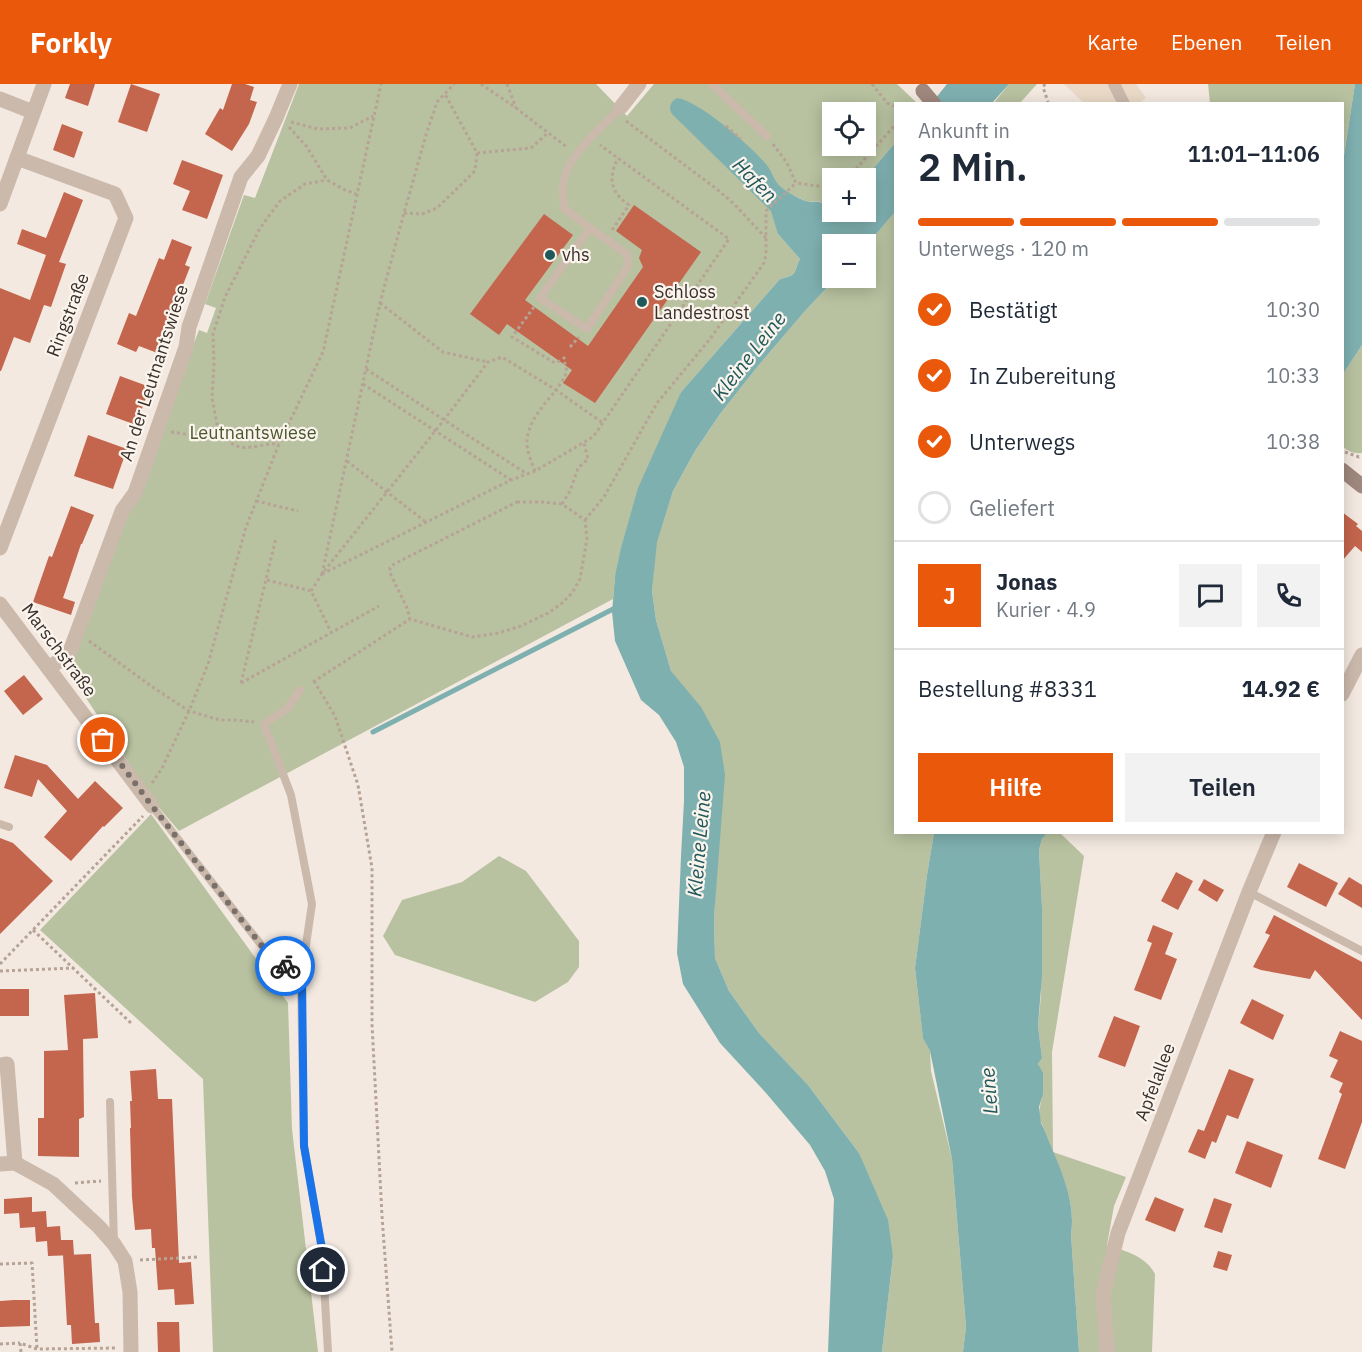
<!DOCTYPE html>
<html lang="de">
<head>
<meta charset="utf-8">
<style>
  body { margin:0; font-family:"IBM Plex Sans",sans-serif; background:#f2f2f3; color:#1f2937; height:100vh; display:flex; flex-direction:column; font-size:22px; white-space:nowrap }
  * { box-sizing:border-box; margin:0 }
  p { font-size:20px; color:#747a83 }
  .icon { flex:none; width:33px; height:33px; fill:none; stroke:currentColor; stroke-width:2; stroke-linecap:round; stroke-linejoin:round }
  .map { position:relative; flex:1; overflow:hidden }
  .panel { position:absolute; left:894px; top:18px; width:450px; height:732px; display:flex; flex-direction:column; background:#fff; border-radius:0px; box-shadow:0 3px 15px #0003 }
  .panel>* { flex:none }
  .fabs { position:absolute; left:822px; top:18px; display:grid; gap:12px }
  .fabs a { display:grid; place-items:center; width:54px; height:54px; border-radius:0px; background:#fff; box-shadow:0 3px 15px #0003; font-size:30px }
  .pin { position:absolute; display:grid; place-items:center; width:51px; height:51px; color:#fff; margin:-26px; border:3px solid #fff; border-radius:50%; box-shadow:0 2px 6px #0007 }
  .courier { position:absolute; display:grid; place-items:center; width:60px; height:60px; margin:-30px; border:4px solid #1a73e8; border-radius:50%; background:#fff; color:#222; box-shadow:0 2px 8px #0007 }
  .summary em { font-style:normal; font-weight:600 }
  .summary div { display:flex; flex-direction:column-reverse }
  .summary { display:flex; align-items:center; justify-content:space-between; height:102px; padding:0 24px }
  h1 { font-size:39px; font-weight:600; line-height:45px }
  .bar { display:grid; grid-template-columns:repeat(4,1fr); gap:9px 6px; align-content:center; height:72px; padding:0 24px }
  .bar i { height:8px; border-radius:4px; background:#e0e1e3 }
  .bar .active { background:#ea580c }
  .bar p { grid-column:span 4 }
  .line { display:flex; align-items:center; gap:15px; padding:0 24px; border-top:2px solid #e0e1e3 }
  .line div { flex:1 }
  .round { display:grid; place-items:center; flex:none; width:63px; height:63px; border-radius:0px; background:#f2f2f3 }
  ol { padding:0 24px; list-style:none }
  li { display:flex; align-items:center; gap:18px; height:66px }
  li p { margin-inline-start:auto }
  li .icon { padding:6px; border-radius:50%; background:#ea580c; color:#fff; stroke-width:4 }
  li:last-child { color:#747a83 }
  li i { width:33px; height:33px; border:3px solid #e0e1e3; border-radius:50% }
  .cta { display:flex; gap:12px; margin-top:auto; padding:12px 24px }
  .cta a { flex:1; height:69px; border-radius:0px; background:#ea580c; color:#fff; font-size:24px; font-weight:600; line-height:69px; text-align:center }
  .cta a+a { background:#f2f2f3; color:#1f2937 }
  header { display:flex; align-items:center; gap:36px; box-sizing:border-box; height:84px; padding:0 30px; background:#ea580c; color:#fff }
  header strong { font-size:28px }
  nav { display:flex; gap:33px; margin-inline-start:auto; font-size:21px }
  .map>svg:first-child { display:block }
  .green { fill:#b8c2a0; fill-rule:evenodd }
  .plaza { fill:#eadac7 }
  .water { fill:#7fb0b0 }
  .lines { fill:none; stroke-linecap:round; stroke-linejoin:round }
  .stream { stroke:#7fb0b0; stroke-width:5 }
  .building { fill:#c4654d }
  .path { stroke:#b7a396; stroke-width:3; stroke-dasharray:3 3; stroke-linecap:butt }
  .service { stroke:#cbb9ac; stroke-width:8 }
  .pedestrian { stroke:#cbb9ac; stroke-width:12 }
  .minor { stroke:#cbb9ac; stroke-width:15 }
  .secondary { stroke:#9f887d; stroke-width:15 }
  .secondary-bridge { stroke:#9f887d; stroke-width:15 }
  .done { stroke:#7a706a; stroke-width:6; stroke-dasharray:0 10.8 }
  .route { stroke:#1a73e8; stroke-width:8 }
  .poi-dot { fill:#20595b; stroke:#faf4ed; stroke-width:2 }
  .labels { text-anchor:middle; stroke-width:4.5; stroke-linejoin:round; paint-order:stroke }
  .poi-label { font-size:18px; fill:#392f2b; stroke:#faf4ed; text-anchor:start }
  .street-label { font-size:18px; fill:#392f2b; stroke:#faf4ed }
  .park-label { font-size:18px; fill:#4a572e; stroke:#faf4ed }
  .water-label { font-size:20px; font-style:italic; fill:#20595b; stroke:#faf4ed }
</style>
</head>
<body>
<header>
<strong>Forkly</strong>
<nav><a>Karte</a><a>Ebenen</a><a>Teilen</a></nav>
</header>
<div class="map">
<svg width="1362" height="1268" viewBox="0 0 1362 1268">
  <rect width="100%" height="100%" fill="#f3e9e0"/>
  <g class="green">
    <path d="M299,0H596L627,32L654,0H897L917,19L896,20L895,59L865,94H832V122L817,117L808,118L790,110L778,150L800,175C793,188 799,191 780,195L681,308L615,492L613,515L179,747L155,719L67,585L199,246L207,249L216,224L205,220L244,111L255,114ZM832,28H866V62H832Z"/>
    <polygon points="1009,0 1037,0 1020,19 993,20"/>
    <polygon points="1208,0 1355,0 1343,78 1342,20 1210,19"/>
    <polygon points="895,128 896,748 934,749 927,791 915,884 923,953 930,967 931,987 952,1075 966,1243 963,1268 882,1268 893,1172 859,1069 808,1001 759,949 729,907 715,874 714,833 718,766 671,587 656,536 652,507 656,459 673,407 695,367 720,330 758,282 805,227 836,194 866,194 866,162"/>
    <path d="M1362,261V369C1355,370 1348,367 1343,363V290Z"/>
    <polygon points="151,730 288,919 292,1045 318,1268 213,1268 203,995 40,846"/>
    <path d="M1047,749H1060L1084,772L1052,968L1053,1068L1126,1093L1114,1122L1107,1161C1125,1167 1146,1172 1155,1190L1152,1268H1079L1071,1150C1077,1114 1057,1081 1045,1048C1044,1043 1041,1039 1040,1035C1038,1026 1041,1020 1042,1012C1044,1003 1041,988 1038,980L1042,974L1038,942L1041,912L1042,823L1039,766L1042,755Z"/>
    <polygon points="499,772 526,787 579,857 579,883 568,898 535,918 395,871 383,852 402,816 462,798"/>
  </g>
  <polygon class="plaza" points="1064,0 1136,0 1146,14 1139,19 1084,19"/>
  <g class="water">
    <polygon points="947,0 1009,0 992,19 931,20"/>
    <polygon points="1355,0 1362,0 1362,261 1343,290 1343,78"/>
    <path d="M677,14C698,16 752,63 766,80C772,87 774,98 781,103C786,108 803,117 810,118C813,118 816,117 819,118C824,119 828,121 832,122V128H866L865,94L895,59V128L866,162V160H832V194H836L805,227L758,282L720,330L695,367L673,407L657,458L652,507L656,536L671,587L701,623L720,658L725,691L714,833L715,874L729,907L759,949L808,1001L859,1069L888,1136L893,1172L882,1268H828L834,1115L825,1087L810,1061L766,1009L720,959L683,900L677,869L681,772L684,717V683L676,658L659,631L641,616L615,557L612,528L615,492L621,464L638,404L681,308L780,195C799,191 793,188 800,175L778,150L771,127L672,30C668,24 670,18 677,14Z"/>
    <path d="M934,749H1047L1042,755L1039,766L1042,823V892L1038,942L1042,974L1038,980L1043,989V1010L1039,1023L1041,1039C1045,1046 1047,1053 1050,1060C1062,1088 1076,1119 1071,1150L1079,1268H963L966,1243L952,1075L930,967L923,954L915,884L927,791Z"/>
  </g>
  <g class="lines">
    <polyline class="stream" points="373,648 617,523"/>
  </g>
  <g class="building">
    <polygon points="70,0 95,0 88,22 65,14"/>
    <polygon points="131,0 160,10 147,48 118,38"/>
    <polygon points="232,0 245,0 254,3 250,16 257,18 249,40 232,67 205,50 220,24 223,26"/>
    <polygon points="62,40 83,48 74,74 53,66"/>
    <polygon points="182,76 223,91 207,135 182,126 190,107 173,100"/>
    <polygon points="64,108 83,116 59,178 66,180 51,223 44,221 30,259 14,253 1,287 0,287 0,204 30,216 46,171 17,160 22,145 46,154"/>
    <polygon points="634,121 701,168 595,319 563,299 572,286 507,240 499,251 470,230 544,130 573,151 525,216 588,262 643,183 639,174 642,166 616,147"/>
    <polygon points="172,155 192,163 185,181 190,183 166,244 170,245 160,270 139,262 136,268 117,260 129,229 136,232 159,174 164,176"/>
    <polygon points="120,292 150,303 136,341 106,330"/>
    <polygon points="88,351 127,365 113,405 74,392"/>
    <polygon points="71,422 94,431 82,460 81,460 63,514 75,518 71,531 33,518 49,472 52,473"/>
    <polygon points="1342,428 1358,440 1356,442 1362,447 1362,468 1355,462 1342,477"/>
    <polygon points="24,591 43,615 23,631 4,607"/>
    <polygon points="15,671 47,681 78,715 95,697 123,724 104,743 103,742 71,777 44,753 67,727 38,695 32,713 4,704"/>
    <polygon points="0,754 13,759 53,797 0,850"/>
    <polygon points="1299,779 1338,799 1326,823 1287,803"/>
    <polygon points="1176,788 1193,797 1178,826 1161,817"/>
    <polygon points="1349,793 1362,801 1362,824 1338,810"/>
    <polygon points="1204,795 1224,806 1217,818 1198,806"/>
    <polygon points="1274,831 1362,878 1362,936 1315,886 1310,895 1261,886 1253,883 1270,851 1265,849"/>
    <polygon points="1153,841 1173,849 1165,870 1177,875 1161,916 1134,906 1152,859 1147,857"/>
    <rect x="0" y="905" width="29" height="27"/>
    <polygon points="95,909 98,954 83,955 84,1033 79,1035 79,1073 38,1072 38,1034 44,1034 44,967 68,966 64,911"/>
    <polygon points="1252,915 1284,931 1273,956 1240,939"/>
    <polygon points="1114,932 1140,942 1125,983 1098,973"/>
    <polygon points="1340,947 1362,957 1362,1038 1345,1085 1318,1075 1342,1010 1339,1008 1343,999 1330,993 1338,976 1329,972"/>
    <polygon points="156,985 158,1015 172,1015 179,1179 191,1178 194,1220 175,1221 174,1205 158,1206 155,1164 152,1164 151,1145 135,1146 132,1113 130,1044 131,1044 130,1017 132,1017 130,987"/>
    <polygon points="1229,985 1254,995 1238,1035 1227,1031 1216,1059 1212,1057 1205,1075 1188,1068 1198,1045 1204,1047"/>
    <polygon points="1247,1057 1283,1071 1271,1104 1235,1089"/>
    <polygon points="32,1113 32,1128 46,1127 47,1143 60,1142 61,1156 73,1156 74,1171 48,1172 47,1157 36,1158 35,1143 20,1144 19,1129 4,1130 4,1115"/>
    <polygon points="1155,1113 1184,1125 1175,1148 1145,1136"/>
    <polygon points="1214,1114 1232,1120 1222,1149 1204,1143"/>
    <polygon points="1218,1167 1232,1171 1227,1187 1213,1183"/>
    <polygon points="91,1170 95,1239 99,1239 100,1258 72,1260 71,1241 67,1241 63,1171"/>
    <polygon points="14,1216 30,1216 30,1242 0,1243 0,1217"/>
    <polygon points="157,1238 179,1238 180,1268 158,1268"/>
  </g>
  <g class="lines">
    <g class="path">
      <polyline points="481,0 516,24 568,64"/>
      <polyline points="507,0 516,24"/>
      <polyline points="872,0 887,19 896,23"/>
      <polyline points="1045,0 1043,3 1048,18"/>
      <polyline points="626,37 718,106 734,120 766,154"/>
      <polyline points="291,38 318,45 350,44 373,32"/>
      <polyline points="726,42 741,55"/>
      <polyline points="289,43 307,63 327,96 343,105 356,110"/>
      <polyline points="773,60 787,79 796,99 832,104"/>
      <polyline points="477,69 531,64 548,49"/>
      <polyline points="848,94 896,40"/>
      <polyline points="404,129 422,130 437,124 475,87 477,69 445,10"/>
      <path d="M612,146L629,121C610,108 608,94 618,74"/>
      <polyline points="380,219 443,268 488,278"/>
      <polyline points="534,223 512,253 555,279 562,276"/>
      <polyline points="570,263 579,253"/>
      <polyline points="366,285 527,390"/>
      <polyline points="363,300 511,396"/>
      <polyline points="219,347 217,340 212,314 214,281 213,250 225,213 260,144 280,117 305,100 327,96"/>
      <path d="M171,348L199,352L219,347C223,351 226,355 230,358C244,370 263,358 279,360"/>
      <polyline points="1345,368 1359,373 1362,372"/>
      <polyline points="347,377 427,439"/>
      <path d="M535,387C532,379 527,368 527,360C526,339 544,321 556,306L603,339"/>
      <polyline points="256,417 298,427"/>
      <polygon points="517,418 542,418 562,420 585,436 587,455 580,495 572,509 561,520 548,529 521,542 498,549 472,553 410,535 407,524 390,489 390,484 394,480"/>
      <polyline points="562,420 570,407 578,384 588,375 584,359"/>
      <polyline points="585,436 604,413 657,319 710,255 764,179 766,170 766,127 796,99"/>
      <polyline points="322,490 511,396 535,387 593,353 729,155 600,61"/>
      <polyline points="322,490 380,219 404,129 426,51 437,18 454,0"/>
      <polyline points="267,496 311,507 331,548"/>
      <path d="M311,507L322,490L444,336L488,278L502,273L556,306C563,295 571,289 563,276L566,270"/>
      <polyline points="89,557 154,604 189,627 220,636 235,636 254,638"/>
      <polyline points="314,597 335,632 358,701 372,784 372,940 382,1132 392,1268"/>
      <polyline points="313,598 410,535"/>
      <polyline points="241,599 379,522"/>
      <polyline points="241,599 276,454"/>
      <polyline points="152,699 162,684 189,627 208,580 246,443 279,360 323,268 381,0"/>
      <polyline points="33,846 133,941"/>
      <polyline points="0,880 143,732"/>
      <polyline points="0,887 73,884"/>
      <polyline points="75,1099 101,1097"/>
      <polyline points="140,1176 198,1173"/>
      <polyline points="0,1180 32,1179 37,1265"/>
      <polyline points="0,1260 20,1259"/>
      <polyline points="21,1268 20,1259 37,1265 117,1264"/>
    </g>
    <g class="service">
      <polyline points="712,0 767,52"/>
      <path d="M590,144L627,170L628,182L587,245L540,214L590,144L564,124C564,117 562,108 563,101C566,71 602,44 621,23"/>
      <polyline points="300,606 287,625 264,640 291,711 312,820 301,895 304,1062 322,1165 328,1268"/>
      <polyline points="152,722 262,862 301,895"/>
      <polyline points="0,740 9,743"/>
      <polyline points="1249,808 1362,867"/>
      <polyline points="110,1018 114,1160"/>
    </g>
    <polyline class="pedestrian" points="1114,0 1124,20"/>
    <g class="minor">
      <polyline points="0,15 33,28"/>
      <polyline points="621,23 639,0"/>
      <polyline points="0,120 44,0"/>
      <polyline points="0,464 126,134 115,110 17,74"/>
      <polyline points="0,520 152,722"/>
      <polyline points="49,584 69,570 122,427 135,409 186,263 189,243 241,93 258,72 276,34 290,0"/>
      <polyline points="1342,610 1362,571"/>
      <polyline points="0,981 7,980 15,1079"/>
      <polyline points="0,1080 15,1079 53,1100 99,1143 114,1160 125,1177 130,1208 131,1268"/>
      <polyline points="1107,1268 1103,1210 1118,1149 1249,808 1274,748"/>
    </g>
    <polyline class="secondary" points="1342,386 1362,402"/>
    <polyline class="secondary-bridge" points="923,7 934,20"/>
  </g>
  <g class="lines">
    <polyline class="done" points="103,656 152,722 262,862 285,882"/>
    <polyline class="route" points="285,882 302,895 304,1062 322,1165 323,1186"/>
  </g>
  <g class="poi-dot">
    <circle cx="550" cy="171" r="6"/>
    <circle cx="642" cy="218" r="6"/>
  </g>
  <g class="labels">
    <g class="poi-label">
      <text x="562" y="177">vhs</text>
      <text x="654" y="214">Schloss<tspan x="654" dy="21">Landestrost</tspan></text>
    </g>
    <g class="street-label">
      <text transform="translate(68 231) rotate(-69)" y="6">Ringstraße</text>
      <text transform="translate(154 289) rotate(-72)" y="6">An der Leutnantswiese</text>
      <text transform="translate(59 566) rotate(53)" y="6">Marschstraße</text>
      <text transform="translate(1155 998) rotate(-69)" y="6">Apfelallee</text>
    </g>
    <g class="park-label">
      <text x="253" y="355">Leutnantswiese</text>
    </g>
    <g class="water-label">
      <text transform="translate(755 96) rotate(45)" y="7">Hafen</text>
      <text transform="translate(749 272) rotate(-52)" y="7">Kleine Leine</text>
      <text transform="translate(699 760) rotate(-85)" y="7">Kleine Leine</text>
      <text transform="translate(989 1007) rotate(-94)" y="7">Leine</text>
    </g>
  </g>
</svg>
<div class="fabs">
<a><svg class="icon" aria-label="locate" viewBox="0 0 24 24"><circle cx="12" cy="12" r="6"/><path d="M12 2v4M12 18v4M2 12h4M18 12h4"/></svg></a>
<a>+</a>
<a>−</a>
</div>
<div class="pin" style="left:103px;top:656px;background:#ea580c"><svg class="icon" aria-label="bag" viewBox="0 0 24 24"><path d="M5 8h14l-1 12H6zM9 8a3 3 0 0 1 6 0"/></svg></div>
<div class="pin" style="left:323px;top:1186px;background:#1f2937"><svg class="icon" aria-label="home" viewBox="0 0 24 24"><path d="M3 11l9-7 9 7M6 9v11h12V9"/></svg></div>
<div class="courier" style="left:285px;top:882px"><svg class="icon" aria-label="bike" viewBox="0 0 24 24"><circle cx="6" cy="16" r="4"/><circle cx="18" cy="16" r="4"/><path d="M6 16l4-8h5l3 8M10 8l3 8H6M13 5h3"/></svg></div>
<section class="panel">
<div class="summary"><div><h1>2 Min.</h1><p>Ankunft in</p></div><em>11:01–11:06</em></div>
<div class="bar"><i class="active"></i><i class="active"></i><i class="active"></i><i></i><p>Unterwegs · 120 m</p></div>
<ol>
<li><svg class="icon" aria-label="check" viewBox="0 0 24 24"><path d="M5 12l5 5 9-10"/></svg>Bestätigt<p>10:30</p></li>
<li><svg class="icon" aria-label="check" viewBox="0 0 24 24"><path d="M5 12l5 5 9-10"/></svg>In Zubereitung<p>10:33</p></li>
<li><svg class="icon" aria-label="check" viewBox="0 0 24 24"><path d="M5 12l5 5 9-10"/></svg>Unterwegs<p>10:38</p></li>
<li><i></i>Geliefert</li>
</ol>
<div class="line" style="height:108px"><b class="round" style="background:#ea580c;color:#fff">J</b><div><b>Jonas</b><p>Kurier · 4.9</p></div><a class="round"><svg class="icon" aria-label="chat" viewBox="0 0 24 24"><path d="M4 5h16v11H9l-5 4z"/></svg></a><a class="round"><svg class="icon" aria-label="phone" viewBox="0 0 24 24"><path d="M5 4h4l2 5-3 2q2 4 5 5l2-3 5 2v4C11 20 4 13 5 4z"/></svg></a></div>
<div class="line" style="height:78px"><div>Bestellung #8331</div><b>14.92 €</b></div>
<div class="cta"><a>Hilfe</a><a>Teilen</a></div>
</section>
</div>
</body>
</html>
